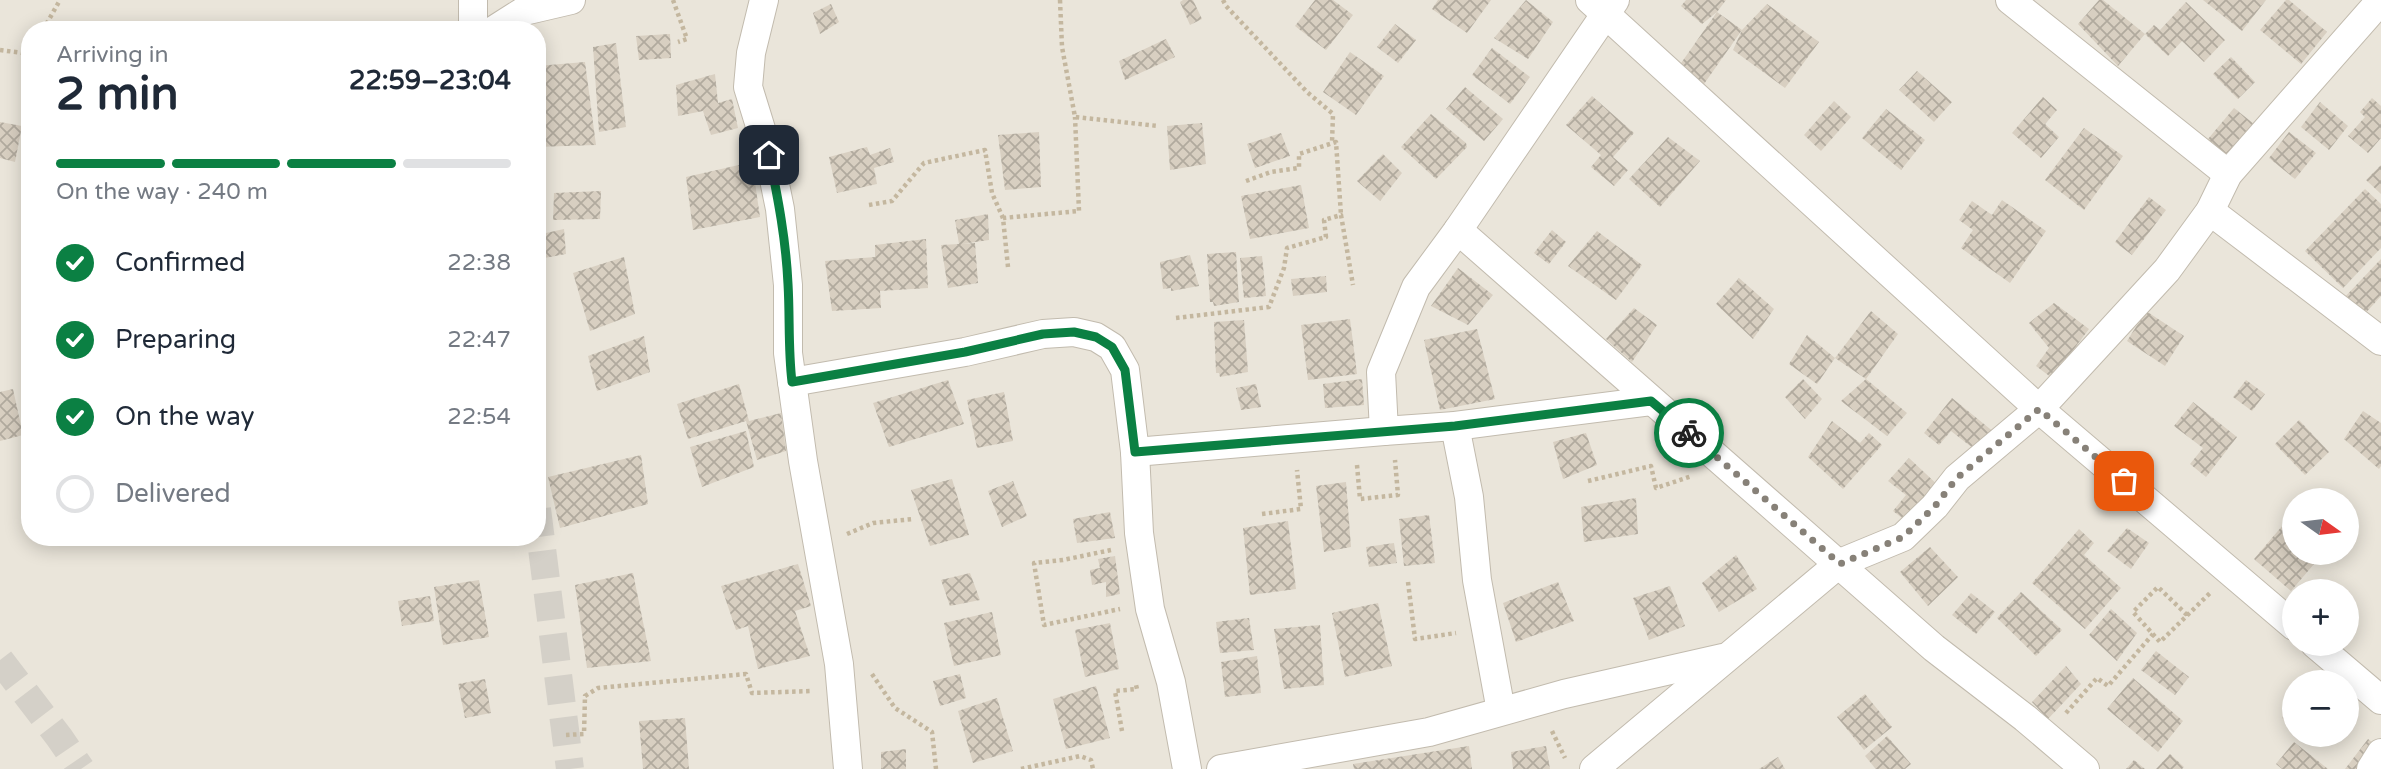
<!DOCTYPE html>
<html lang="en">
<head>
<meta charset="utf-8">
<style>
  body { margin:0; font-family:"Varela Round",sans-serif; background:#f2f2f3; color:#1f2937; height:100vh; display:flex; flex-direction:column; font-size:26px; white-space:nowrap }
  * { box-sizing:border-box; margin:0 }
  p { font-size:23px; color:#747a83 }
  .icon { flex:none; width:38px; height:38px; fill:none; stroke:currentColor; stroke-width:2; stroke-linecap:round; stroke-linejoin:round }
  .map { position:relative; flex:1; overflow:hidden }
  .sheet { position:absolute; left:21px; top:21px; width:525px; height:525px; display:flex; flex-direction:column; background:#fff; border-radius:28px; box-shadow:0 4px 18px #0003 }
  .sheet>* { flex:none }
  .needle { width:46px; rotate:104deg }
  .fabs { position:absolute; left:2282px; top:488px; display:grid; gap:14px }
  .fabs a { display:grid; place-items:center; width:77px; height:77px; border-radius:50%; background:#fff; box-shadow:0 4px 18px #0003; font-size:35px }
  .pin { position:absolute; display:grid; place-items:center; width:60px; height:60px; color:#fff; margin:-30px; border-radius:14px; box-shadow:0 4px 10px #0006 }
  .courier { position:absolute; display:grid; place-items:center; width:70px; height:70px; margin:-35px; border:5px solid #0b8043; border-radius:50%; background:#fff; color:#222; box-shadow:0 2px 9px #0007 }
  .overview em { font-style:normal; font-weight:800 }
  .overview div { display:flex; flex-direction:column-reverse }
  .overview { display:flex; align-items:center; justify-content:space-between; height:119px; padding:0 35px }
  h1 { font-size:46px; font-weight:800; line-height:52px }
  .bar { display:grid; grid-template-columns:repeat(4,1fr); gap:10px 7px; align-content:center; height:84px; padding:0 35px }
  .bar i { height:9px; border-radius:5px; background:#e0e1e3 }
  .bar .active { background:#0b8043 }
  .bar p { grid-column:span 4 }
  ol { padding:0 35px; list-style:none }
  li { display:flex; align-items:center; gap:21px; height:77px }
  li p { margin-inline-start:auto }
  li .icon { padding:7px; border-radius:50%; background:#0b8043; color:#fff; stroke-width:4 }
  li:last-child { color:#747a83 }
  li i { width:38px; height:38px; border:4px solid #e0e1e3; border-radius:50% }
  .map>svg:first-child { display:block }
  .residential { fill:#eae5da; fill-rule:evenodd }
  .building { fill:url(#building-cross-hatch) }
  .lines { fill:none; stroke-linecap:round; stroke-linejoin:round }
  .street-tunnel { stroke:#d4d0c8; stroke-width:28; stroke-dasharray:28 14; stroke-linecap:butt }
  .street-casing { stroke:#c2bbae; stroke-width:30 }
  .path { stroke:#c4b79f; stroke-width:4.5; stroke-dasharray:3.5 3.5; stroke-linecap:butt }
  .street { stroke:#fff; stroke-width:28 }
  .done { stroke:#878178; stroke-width:7; stroke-dasharray:0 12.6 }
  .route { stroke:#0b8043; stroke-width:9 }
</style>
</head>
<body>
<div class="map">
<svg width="2381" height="769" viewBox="0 0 2381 769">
  <defs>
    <pattern id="building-cross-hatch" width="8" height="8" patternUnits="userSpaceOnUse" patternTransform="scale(1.75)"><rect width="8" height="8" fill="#d8cfc1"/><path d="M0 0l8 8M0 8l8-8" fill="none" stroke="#b1aa9e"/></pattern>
  </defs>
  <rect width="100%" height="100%" fill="#f6f3ec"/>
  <path class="residential" d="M0,0H2381V769H0ZM30,30H537V537H30ZM2294,500H2347V553H2294ZM2294,592H2347V644H2294ZM2294,682H2347V735H2294Z"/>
  <g class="building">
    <polygon points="1183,0 1193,0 1202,19 1190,25 1180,2"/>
    <polygon points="1315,0 1333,0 1353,15 1326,50 1295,26"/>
    <polygon points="1438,0 1491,0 1467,33 1432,9"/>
    <polygon points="1526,0 1553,22 1528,59 1494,38"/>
    <polygon points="1686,0 1726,0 1717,12 1742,30 1767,4 1819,42 1785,88 1733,50 1742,30 1704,84 1679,66 1717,12 1702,24 1681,6"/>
    <polygon points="2099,0 2103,0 2145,34 2118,66 2078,24"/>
    <polygon points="2203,0 2266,0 2242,31"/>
    <polygon points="2286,0 2289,0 2327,32 2301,64 2260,30"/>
    <polygon points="2186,2 2225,40 2204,62 2182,41 2168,56 2145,34 2154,25 2160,30"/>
    <polygon points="831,4 839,22 820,34 813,13"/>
    <polygon points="1395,24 1416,40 1398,63 1377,47"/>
    <polygon points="670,34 671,58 639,60 636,36"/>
    <polygon points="1166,39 1175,57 1125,80 1119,61"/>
    <polygon points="616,43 626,127 599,132 593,47"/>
    <polygon points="1492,48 1530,77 1510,104 1472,75"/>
    <polygon points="1350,52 1384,76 1356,115 1323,92"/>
    <polygon points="2231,57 2255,82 2238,99 2213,74"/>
    <polygon points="585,62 596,145 537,147 537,66"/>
    <polygon points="1917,71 1952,102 1934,122 1899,90"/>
    <polygon points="715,74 718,103 732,99 738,128 711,135 703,111 678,116 676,85"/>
    <polygon points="1465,87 1503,119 1484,141 1446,109"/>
    <polygon points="1592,96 1634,133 1613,157 1628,170 1614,186 1591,167 1601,155 1566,125"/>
    <polygon points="2043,97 2057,110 2045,124 2059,137 2041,158 2012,133"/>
    <polygon points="2372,98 2381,106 2381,138 2368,153 2348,136 2365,117 2360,112"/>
    <polygon points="1834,101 1851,117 1821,151 1804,135"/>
    <polygon points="2320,102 2348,126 2329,150 2301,127"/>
    <polygon points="2234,108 2259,128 2228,174 2203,145"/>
    <polygon points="1886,109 1925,140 1901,170 1862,138"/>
    <polygon points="1431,114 1466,143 1467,147 1436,179 1401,147"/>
    <polygon points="0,122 22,126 15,162 0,158"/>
    <polygon points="1202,123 1206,164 1170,170 1167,126"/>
    <polygon points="2084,128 2123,156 2084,210 2045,180"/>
    <polygon points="1039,132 1041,187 1005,190 998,135"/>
    <polygon points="2289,132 2316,153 2295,179 2269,158"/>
    <polygon points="1281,133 1290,156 1255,168 1247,144"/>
    <polygon points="1668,137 1700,161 1660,207 1629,179"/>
    <polygon points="867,147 870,155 890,148 894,162 874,168 877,184 837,193 829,157"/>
    <polygon points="1383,154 1402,173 1380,201 1357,181"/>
    <polygon points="752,162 760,217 693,230 686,177"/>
    <polygon points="2381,165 2381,194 2366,180"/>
    <polygon points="1301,185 1309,228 1250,239 1241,196"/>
    <polygon points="2365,189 2381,204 2381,248 2343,288 2305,251"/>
    <polygon points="601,191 600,219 553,220 554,193"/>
    <polygon points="2149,197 2166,210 2132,255 2115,242"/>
    <polygon points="2002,200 2046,231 2010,283 1961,248 1973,230 1959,220 1972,201 1992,215"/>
    <polygon points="988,214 989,240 962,244 975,243 978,283 948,288 941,245 959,244 955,220"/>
    <polygon points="564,229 566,254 539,259 537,235"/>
    <polygon points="1552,230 1566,242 1549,264 1534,253"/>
    <polygon points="1597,231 1642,265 1616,300 1568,266"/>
    <polygon points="926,239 928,288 880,291 881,308 832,311 825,261 875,257 875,245"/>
    <polygon points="1236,252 1239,302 1214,306 1213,302 1210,302 1207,254"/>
    <polygon points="1190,255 1199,286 1171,291 1171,288 1163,289 1160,262"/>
    <polygon points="1262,256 1266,296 1244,298 1240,258"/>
    <polygon points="624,257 635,314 590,331 573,273"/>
    <polygon points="2381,259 2381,296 2362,317 2342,300"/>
    <polygon points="1458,268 1493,295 1468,325 1431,306"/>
    <polygon points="1326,276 1327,292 1293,296 1291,279"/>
    <polygon points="1739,278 1774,309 1753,339 1716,304"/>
    <polygon points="2054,303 2089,329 2052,378 2036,366 2049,348 2029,323"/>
    <polygon points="1634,308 1657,325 1632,362 1606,339"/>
    <polygon points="1871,311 1898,334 1866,379 1835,358 1817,384 1789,364 1807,335 1835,358"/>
    <polygon points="2146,311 2184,336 2165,366 2127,341"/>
    <polygon points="1350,319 1357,374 1308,380 1301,325"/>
    <polygon points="1244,320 1248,372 1220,377 1219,373 1216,373 1214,322"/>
    <polygon points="1477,329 1495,399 1440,410 1424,340"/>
    <polygon points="644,336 650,372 597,391 588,356"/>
    <polygon points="1362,379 1364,405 1325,408 1323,384"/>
    <polygon points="1803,379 1822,399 1805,419 1785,397"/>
    <polygon points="1866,379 1907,413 1887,436 1841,401"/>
    <polygon points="948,380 964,424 889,447 873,403"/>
    <polygon points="2246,380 2265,394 2252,411 2233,397"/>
    <polygon points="739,384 749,421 781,413 786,451 757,460 746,421 688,439 677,404"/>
    <polygon points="1256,384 1261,407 1241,410 1236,388"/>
    <polygon points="13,389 23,435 0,441 0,392"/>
    <polygon points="1004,392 1013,441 977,448 967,400"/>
    <polygon points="1952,398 1995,433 1979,453 1951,431 1939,445 1924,433"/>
    <polygon points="2193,402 2237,437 2206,477 2190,464 2203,448 2174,426"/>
    <polygon points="2363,411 2381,423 2381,466 2379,469 2344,439"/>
    <polygon points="2299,420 2329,452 2305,475 2275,444"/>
    <polygon points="1832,421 1860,443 1869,433 1882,445 1843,489 1808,457"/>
    <polygon points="746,431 754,467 702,487 690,447"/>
    <polygon points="1586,433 1597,465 1563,479 1553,442"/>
    <polygon points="641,455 648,504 560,528 548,477"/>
    <polygon points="1909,458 1942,489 1911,525 1893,511 1906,495 1888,481"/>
    <polygon points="952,479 969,535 930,546 911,490"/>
    <polygon points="1013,481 1027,516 1002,527 988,491"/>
    <polygon points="1346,482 1351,547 1324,552 1316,486"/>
    <polygon points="1636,498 1638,534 1584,542 1581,507"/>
    <polygon points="1110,512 1115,538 1077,543 1073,519"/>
    <polygon points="1429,515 1435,563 1404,566 1399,519"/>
    <polygon points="1288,521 1296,589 1250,595 1243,528"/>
    <polygon points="2283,525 2294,535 2294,553 2315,553 2320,557 2291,591 2254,559"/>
    <polygon points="2127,528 2149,543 2131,569 2107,551"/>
    <polygon points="2079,529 2094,543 2084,555 2121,588 2085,629 2032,583"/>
    <polygon points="1394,543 1397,563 1369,567 1366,547"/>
    <polygon points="1930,547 1958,577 1928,606 1900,572"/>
    <polygon points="1736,555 1757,589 1719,612 1702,583"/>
    <polygon points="1115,556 1120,594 1106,597 1106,582 1092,585 1090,570 1100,568 1098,559"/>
    <polygon points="798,564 811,606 795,611 810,656 758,669 748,626 736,630 721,586"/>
    <polygon points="633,573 651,661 587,668 575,585"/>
    <polygon points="970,573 980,600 950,606 941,580"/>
    <polygon points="479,580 489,637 443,645 434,587"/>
    <polygon points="1558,582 1574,621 1516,642 1503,603"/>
    <polygon points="1670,586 1685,626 1649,640 1633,598"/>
    <polygon points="2021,592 2062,630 2036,656 1997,618"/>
    <polygon points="1971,593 1995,612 1976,634 1952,615"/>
    <polygon points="430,596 434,621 402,626 398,601"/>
    <polygon points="1378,603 1392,666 1345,677 1332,613"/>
    <polygon points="2111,609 2137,633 2117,661 2089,635"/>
    <polygon points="992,612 1001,655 954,666 944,623"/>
    <polygon points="1249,618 1254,650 1220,653 1216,622"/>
    <polygon points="1110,623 1119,669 1085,677 1075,630"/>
    <polygon points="1320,625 1324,685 1284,689 1274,629"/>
    <polygon points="2156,651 2189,677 2175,695 2141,670"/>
    <polygon points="1257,656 1261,693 1225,697 1221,662"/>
    <polygon points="2066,666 2081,684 2048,719 2032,702"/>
    <polygon points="960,674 966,698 940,706 933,681"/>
    <polygon points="2133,678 2183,721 2158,752 2107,709"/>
    <polygon points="485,679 491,713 465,718 458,684"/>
    <polygon points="1096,686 1110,738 1066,749 1053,699"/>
    <polygon points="1865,694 1892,727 1864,750 1837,717"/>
    <polygon points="997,698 1013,751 973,763 958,711"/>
    <polygon points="2294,702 2294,727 2282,718"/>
    <polygon points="685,718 689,769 643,769 639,721"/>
    <polygon points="1887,736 1911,764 1905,769 1876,769 1865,756"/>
    <polygon points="2368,739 2381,749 2368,769 2345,769"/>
    <polygon points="2294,742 2328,769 2282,769 2276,764"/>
    <polygon points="1469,746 1472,769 1354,769 1353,764"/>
    <polygon points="1546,746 1550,769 1513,769 1511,752"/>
    <polygon points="906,749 906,769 881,769 881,752"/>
    <polygon points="2170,754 2184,767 2182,769 2156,769"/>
    <polygon points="1778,757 1785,769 1759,769"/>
    <polygon points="2134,760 2145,769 2126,769"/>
  </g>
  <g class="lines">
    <g class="street-tunnel">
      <polyline points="537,509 570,769"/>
      <polyline points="0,660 59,737 81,769"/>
    </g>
    <g class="street-casing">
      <g id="street">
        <polyline points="473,0 473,30"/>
        <polyline points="764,0 751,53 748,87 769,155 780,209 788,285 788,353 803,461 839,664 848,769"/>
        <polyline points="1590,0 2039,409 2294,626"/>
        <polyline points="1615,0 1458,230 1416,287 1381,372 1384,431 1455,426 1651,401"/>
        <polyline points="2010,0 2228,174"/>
        <polyline points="494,30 524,11 571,0"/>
        <polyline points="2210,211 2381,341"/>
        <polyline points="1458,230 1934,648 2025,718 2085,769"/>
        <polyline points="792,382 965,352 1043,334 1074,332 1096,337 1112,347 1125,370 1135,452 1139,533 1150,609 1171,682 1187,769"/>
        <polyline points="1455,426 1469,497 1477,580 1501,711"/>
        <polyline points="1135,452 1384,431"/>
        <polyline points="2315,644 2381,700"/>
        <polyline points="1221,769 1429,732 1564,694 1723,658"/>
        <polyline points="1594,769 1840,563 1903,537 1935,506 1957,478 2039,409 2167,270 2210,211 2228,174 2381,0"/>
        <polyline points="2371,769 2381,753"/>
      </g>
    </g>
    <g class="path">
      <polyline points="673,0 687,39 678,42"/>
      <polyline points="1060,0 1062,47 1075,117 1158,126"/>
      <polyline points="1223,0 1226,6 1307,92 1333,114 1332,143"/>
      <polyline points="43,30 60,0"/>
      <polyline points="0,50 30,54"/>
      <polyline points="1246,181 1271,172 1299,168 1299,154 1336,142 1341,215"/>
      <polyline points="869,205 892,201 924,163 985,150 992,193 1003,218"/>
      <polyline points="1008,267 1003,218 1079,211 1075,117"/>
      <polyline points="1176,318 1269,307 1284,268 1287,248 1326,237 1324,220 1341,215 1353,285"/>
      <polyline points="1357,465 1360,499 1398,495 1395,460"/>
      <polyline points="1588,481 1651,466 1656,488 1692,476"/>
      <polyline points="1262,514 1301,509 1297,470"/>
      <polyline points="847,534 873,523 913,519"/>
      <polyline points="1111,550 1063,560 1034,563 1044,625 1120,609"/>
      <polyline points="1408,582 1415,639 1456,633"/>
      <polyline points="2187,615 2158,587 2133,612 2160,642 2210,593"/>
      <polyline points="872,674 895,708 932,732 936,769"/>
      <polyline points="2066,713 2097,678 2108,686 2153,634"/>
      <polyline points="1122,731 1115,691 1137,689 1136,685"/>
      <polyline points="1552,731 1565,758"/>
      <polyline points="566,735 584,734 585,696 598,688 746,674 752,693 812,691"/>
      <polyline points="1021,769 1080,756 1091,760 1093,769"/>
    </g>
    <use href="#street" class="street"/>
  </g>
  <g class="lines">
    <polyline class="done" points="1689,433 1840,564 1903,537 1935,506 1957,478 2039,409 2124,481"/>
    <path class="route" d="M769,155C778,198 786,240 788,284C790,317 788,349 792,382L965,352L1043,334L1074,332L1096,337L1112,347L1125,370L1135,452L1455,426L1651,401L1689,433"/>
  </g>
</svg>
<div class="fabs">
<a><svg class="needle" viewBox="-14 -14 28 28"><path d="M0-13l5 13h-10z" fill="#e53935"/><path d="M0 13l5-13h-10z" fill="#747a83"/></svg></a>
<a>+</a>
<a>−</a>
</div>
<div class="pin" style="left:2124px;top:481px;background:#ea580c"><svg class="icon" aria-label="bag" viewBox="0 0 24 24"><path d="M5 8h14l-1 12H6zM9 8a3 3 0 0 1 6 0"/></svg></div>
<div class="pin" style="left:769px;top:155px;background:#1f2937"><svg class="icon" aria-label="home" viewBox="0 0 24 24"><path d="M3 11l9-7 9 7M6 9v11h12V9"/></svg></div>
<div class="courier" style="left:1689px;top:433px"><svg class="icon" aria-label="bike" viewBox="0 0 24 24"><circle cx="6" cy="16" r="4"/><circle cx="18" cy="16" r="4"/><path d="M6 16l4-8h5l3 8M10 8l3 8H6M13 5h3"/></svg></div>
<section class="sheet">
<div class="overview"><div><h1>2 min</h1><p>Arriving in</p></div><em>22:59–23:04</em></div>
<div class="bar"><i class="active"></i><i class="active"></i><i class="active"></i><i></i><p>On the way · 240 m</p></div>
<ol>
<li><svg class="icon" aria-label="check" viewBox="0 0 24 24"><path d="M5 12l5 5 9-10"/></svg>Confirmed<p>22:38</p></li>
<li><svg class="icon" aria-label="check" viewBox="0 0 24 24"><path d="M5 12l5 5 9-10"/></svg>Preparing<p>22:47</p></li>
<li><svg class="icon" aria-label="check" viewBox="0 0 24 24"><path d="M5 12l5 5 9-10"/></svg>On the way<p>22:54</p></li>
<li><i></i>Delivered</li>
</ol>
</section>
</div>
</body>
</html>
